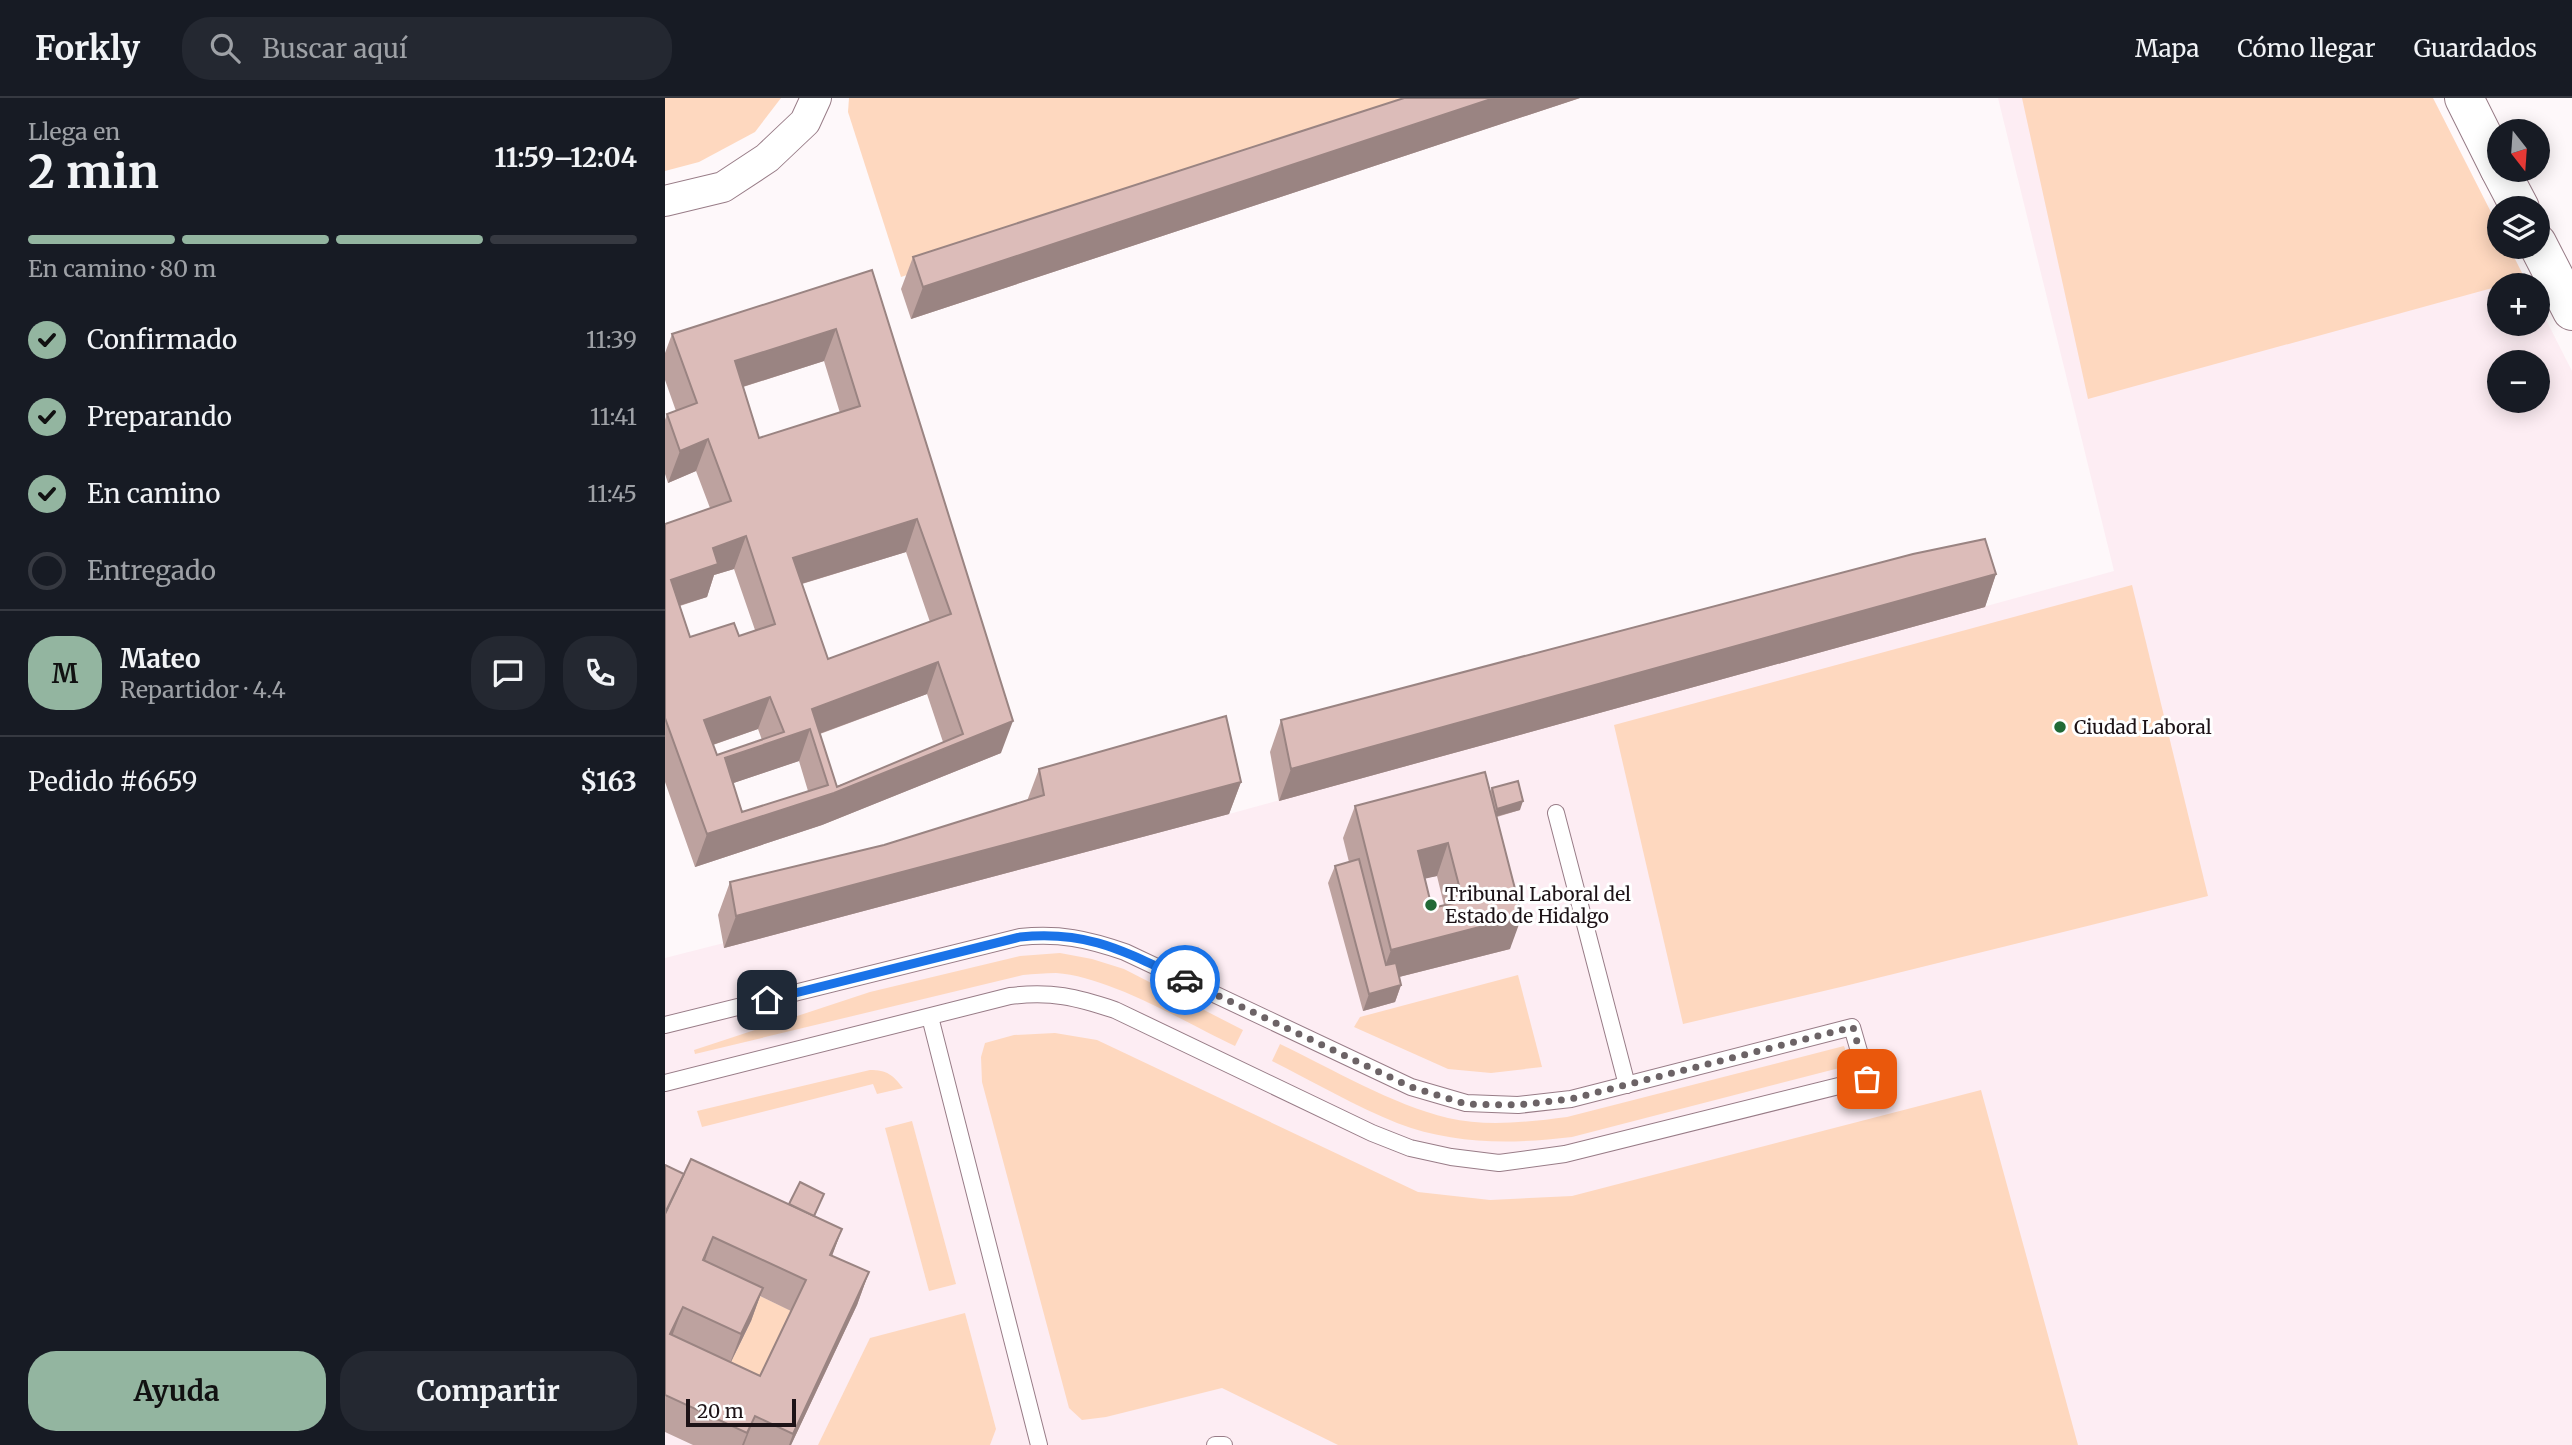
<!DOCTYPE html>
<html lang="es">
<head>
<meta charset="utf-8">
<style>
  body { margin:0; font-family:Merriweather,serif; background:#242831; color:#f1f3f6; height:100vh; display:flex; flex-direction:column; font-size:26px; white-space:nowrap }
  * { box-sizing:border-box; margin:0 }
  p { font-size:23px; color:#9ea1a6 }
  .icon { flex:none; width:38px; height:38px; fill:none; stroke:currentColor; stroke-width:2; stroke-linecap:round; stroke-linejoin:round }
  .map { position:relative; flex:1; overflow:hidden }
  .panel { display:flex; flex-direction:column; background:#171b24; width:665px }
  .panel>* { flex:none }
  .needle { width:46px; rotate:163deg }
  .fabs { position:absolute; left:1822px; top:21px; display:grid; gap:14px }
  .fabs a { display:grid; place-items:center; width:63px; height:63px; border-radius:50%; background:#171b24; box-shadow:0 4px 18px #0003; font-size:35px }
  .scale { position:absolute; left:21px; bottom:18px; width:110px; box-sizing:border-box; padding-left:7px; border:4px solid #1d1317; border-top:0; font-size:19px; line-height:24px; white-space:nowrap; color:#1d1317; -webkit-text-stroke:5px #fff; paint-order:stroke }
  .pin { position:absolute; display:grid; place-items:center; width:60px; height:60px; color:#fff; margin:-30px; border-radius:14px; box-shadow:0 4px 10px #0006 }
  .courier { position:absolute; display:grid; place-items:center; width:70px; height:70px; margin:-35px; border:5px solid #1a73e8; border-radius:50%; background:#fff; color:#222; box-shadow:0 2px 9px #0007 }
  .overview em { font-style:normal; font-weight:700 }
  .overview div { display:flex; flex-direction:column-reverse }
  .overview { display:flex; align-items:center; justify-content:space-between; height:119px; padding:0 28px }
  h1 { font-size:46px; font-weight:700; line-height:52px }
  .bar { display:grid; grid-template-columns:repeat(4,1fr); gap:10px 7px; align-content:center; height:84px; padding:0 28px }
  .bar i { height:9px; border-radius:5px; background:#363941 }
  .bar .on { background:#93b5a0 }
  .bar p { grid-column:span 4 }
  .line { display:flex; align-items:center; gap:18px; padding:0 28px; border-top:2px solid #363941 }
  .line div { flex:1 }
  .round { display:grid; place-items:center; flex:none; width:74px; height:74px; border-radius:28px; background:#242831 }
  ol { padding:0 28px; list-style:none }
  li { display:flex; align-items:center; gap:21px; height:77px }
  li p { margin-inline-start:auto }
  li .icon { padding:7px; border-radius:50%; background:#93b5a0; color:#111; stroke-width:4 }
  li:last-child { color:#9ea1a6 }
  li i { width:38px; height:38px; border:4px solid #363941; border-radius:50% }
  .button { display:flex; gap:14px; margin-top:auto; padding:14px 28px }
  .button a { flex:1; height:80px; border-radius:28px; background:#93b5a0; color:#111; font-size:28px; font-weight:700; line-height:80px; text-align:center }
  .button a+a { background:#242831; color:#f1f3f6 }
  header { display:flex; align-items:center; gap:42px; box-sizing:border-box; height:98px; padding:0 35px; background:#171b24; border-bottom:2px solid #363941 }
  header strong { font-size:33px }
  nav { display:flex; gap:38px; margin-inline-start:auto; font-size:24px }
  .search { width:490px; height:63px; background:#242831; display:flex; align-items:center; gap:18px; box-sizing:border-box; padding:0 24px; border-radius:28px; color:#9ea1a6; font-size:26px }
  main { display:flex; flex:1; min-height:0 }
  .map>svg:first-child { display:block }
  .built { fill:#fdedf3; fill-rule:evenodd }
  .green { fill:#fed8bf }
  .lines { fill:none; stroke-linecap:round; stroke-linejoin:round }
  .service-casing { stroke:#987c87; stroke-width:18 }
  .minor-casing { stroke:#987c87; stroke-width:32 }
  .tertiary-casing { stroke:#987c87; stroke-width:40 }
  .service { stroke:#fff; stroke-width:16 }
  .minor { stroke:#fff; stroke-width:30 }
  .tertiary { stroke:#fff; stroke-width:38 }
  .wall { fill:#bda29f; fill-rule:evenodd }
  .shaded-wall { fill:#9a8482 }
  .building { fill:#dcbcb9; stroke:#9a8482; stroke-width:2; fill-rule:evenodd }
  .done { stroke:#6c6366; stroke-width:7; stroke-dasharray:0 12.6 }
  .route { stroke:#1a73e8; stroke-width:9 }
  .poi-dot { fill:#216936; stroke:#fff; stroke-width:2.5 }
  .labels { text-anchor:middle; stroke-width:6; stroke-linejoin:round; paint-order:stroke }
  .poi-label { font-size:19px; fill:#1d1317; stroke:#fff; text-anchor:start }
</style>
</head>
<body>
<header>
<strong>Forkly</strong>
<div class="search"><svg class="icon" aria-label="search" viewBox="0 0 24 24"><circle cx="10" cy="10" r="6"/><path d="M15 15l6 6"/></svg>Buscar aquí</div>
<nav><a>Mapa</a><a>Cómo llegar</a><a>Guardados</a></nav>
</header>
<main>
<section class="panel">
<div class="overview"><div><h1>2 min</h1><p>Llega en</p></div><em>11:59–12:04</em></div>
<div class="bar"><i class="on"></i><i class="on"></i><i class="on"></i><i></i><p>En camino · 80 m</p></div>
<ol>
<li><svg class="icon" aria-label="check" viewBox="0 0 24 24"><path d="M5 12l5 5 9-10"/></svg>Confirmado<p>11:39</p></li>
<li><svg class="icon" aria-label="check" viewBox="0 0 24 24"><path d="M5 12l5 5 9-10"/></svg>Preparando<p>11:41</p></li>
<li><svg class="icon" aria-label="check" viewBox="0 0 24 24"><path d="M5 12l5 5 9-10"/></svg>En camino<p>11:45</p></li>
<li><i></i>Entregado</li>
</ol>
<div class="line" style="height:126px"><b class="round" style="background:#93b5a0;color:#111">M</b><div><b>Mateo</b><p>Repartidor · 4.4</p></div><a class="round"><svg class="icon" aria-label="chat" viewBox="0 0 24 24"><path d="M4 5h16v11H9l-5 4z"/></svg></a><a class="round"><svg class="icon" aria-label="phone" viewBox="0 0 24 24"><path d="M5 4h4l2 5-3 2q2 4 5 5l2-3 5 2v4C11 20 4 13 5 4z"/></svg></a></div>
<div class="line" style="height:91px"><div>Pedido #6659</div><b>$163</b></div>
<div class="button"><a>Ayuda</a><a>Compartir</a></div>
</section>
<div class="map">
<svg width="1907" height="1347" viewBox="0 0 1907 1347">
  <rect width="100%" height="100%" fill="#fef8fa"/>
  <path class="built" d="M1333,0H1768L1834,130V149H1844L1863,187H1834V226H1872L1873,206L1907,273V1347H0V860L564,716L1449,473ZM1834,264H1872V303H1834Z"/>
  <g class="green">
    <polygon points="0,0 116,0 90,34 34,64 0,73"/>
    <polygon points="184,0 783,0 236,179 183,14"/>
    <polygon points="1357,0 1768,0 1834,130 1834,149 1844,149 1860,181 1423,301"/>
    <polygon points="1467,487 1543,798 1180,888 1018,926 949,627"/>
    <path d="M395,855L427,861L459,871L578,932L570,948C519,924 446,879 391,875C380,875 369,876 358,877L30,956L29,952L205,894L355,858Z"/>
    <polygon points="853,877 877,969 826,975 783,971 689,929 695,919"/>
    <polygon points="390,935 432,942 753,1094 825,1102 907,1098 1316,992 1413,1347 673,1347 557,1290 441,1319 417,1322 404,1310 317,984 316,959 320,945 349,937"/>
    <path d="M615,946C667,971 728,1007 783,1020C821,1029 864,1024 902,1019L1179,948L1186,967L907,1039C848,1046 789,1047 732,1025C692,1009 647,983 607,963Z"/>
    <path d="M205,972C222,972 228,977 238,990L212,996L208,986L37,1029L32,1013Z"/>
    <polygon points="247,1023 291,1186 264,1193 220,1030"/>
    <polygon points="37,1171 129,1214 83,1310 64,1268 86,1223"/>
    <polygon points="300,1215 331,1331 325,1347 153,1347 205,1240"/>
  </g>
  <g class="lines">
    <g class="service-casing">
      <g id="service">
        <polyline points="891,715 962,987"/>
        <polyline points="265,919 374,1347"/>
        <path d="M0,927L355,839C395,835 422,841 460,854L746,989L801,1005L853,1007L906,1001L1187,929L1202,981L900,1056L834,1065L786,1059L745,1050L707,1035L450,912C411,899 387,893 345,898L0,985"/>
        <polyline points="550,1347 559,1347"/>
      </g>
    </g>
    <g class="minor-casing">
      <polyline id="minor" points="0,103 58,89 102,60 140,24 151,0"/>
    </g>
    <g class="tertiary-casing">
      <g id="tertiary">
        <polyline points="1799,0 1834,70"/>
        <polyline points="1835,72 1855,110"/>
        <polyline points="1872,145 1907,213"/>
      </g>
    </g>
    <use href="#service" class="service"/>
    <use href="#minor" class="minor"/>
    <use href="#tertiary" class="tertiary"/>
  </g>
  <g class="wall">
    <polygon points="739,0 915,0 246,221 236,191 248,159"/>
    <path d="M207,172L336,655L157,727L30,769L0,684V426L45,410L31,373L3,385L0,376V322L2,316L11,313L0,282V255L7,236ZM159,263L175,315L94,340L78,289ZM241,454L265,524L163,561L137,486ZM69,471L90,532L74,538L25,539L15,508L42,499L49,477ZM262,596L278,644L172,689L155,636ZM93,631L97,642L52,657L48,647ZM134,663L143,693L77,714L68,685Z"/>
    <polygon points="1331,476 1320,509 614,703 605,654 616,622"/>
    <polygon points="374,671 576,684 564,716 59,850 53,817 65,784 219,747 362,703"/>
    <path d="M827,690L855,712L832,719L845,851L734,879L736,887L730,904L698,913L663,785L670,768L684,764L678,740L690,708L825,694ZM772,778L779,807L767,810L760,780Z"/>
    <path d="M0,1067L19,1076L124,1106L159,1096L150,1118L177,1131L167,1158L204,1174L192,1207L126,1347H28L0,1334ZM95,1198L126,1213L95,1278L66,1264L86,1223Z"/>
  </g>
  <g class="shaded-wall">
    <polygon points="829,0 915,0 246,221 258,189"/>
    <polygon points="171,231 159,263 58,295 70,263"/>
    <polygon points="43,341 31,373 3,385 15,353"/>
    <polygon points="252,421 241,454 116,492 128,460"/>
    <polygon points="81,438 69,471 49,477 42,499 0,512 6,482 48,450"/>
    <polygon points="1331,476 1320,509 614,703 626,671"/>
    <polygon points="273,564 262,596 148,638 145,631 134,663 48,692 60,660 138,633 147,611"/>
    <polygon points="105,599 93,631 27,654 39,622"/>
    <polygon points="348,623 336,655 157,727 30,769 42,736"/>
    <polygon points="576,684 564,716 59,850 71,818"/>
    <polygon points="858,703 855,712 829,719 832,711"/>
    <polygon points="783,745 772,778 741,785 753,753"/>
    <polygon points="857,818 845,851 714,884 726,852"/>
    <polygon points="736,887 730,904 698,913 704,896"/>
    <polygon points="177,1131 165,1163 165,1157"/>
    <polygon points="48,1139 37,1171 38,1162"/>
    <polygon points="204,1174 192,1207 126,1347 124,1347 128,1336"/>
    <polygon points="98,1190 86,1223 64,1268 76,1236"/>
    <polygon points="18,1209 6,1241 5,1236"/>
    <polygon points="90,1318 79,1347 77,1347 82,1335"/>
  </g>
  <g class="building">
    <polygon points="739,0 829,0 258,189 248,159"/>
    <path d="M207,172L348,623L169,695L42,736L0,620V426L66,403L43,341L15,353L2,316L32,305L7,236ZM171,231L195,308L94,340L70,263ZM252,421L286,516L163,561L128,460ZM81,438L110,526L74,538L69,525L25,539L6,482L53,466L48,450ZM273,564L298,636L172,689L147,611ZM105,599L119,634L52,657L39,622ZM145,631L163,687L77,714L60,660Z"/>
    <polygon points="1320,441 1331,476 626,671 616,622 1248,456"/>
    <polygon points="561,618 576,684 71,818 65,784 219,747 379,697 374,671"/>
    <path d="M820,674L857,818L726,852L690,708ZM783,745L798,803L767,810L753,753Z"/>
    <polygon points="853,683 858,703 832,711 827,690"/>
    <polygon points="694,761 721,867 731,865 736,887 704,896 670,768"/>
    <path d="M26,1061L177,1131L165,1157L204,1174L128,1336L90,1318L82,1335L0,1297V1116ZM48,1139L141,1182L95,1278L5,1236L18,1209L76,1236L98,1190L38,1162Z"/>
    <polygon points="0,1067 19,1076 1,1113 0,1113"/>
    <polygon points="135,1084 159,1096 149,1118 124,1106"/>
  </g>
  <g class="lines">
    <polyline class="done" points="520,882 746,989 801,1006 853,1007 906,1001 1188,929 1202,981"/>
    <path class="route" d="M102,902L355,839C424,832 460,854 520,882"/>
  </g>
  <g class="poi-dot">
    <circle cx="1395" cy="629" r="7"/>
    <circle cx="766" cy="807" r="7"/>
  </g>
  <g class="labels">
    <g class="poi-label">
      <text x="1409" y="636">Ciudad Laboral</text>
      <text x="780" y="803">Tribunal Laboral del<tspan x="780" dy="22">Estado de Hidalgo</tspan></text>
    </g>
  </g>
</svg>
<div class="fabs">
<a><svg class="needle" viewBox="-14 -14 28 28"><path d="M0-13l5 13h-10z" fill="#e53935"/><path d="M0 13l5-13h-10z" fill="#9ea1a6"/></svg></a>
<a><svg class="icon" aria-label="layers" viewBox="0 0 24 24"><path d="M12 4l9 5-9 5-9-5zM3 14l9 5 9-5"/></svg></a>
<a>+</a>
<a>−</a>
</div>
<div class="scale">20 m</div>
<div class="pin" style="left:1202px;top:981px;background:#ea580c"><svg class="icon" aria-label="bag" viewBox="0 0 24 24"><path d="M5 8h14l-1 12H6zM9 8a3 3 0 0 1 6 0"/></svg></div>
<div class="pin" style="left:102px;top:902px;background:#1f2937"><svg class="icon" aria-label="home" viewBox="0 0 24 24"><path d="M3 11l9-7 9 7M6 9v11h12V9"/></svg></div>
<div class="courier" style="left:520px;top:882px"><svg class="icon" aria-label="car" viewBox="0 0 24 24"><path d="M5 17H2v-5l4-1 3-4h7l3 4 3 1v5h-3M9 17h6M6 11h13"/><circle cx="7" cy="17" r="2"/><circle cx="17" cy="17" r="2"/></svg></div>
</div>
</main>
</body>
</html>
